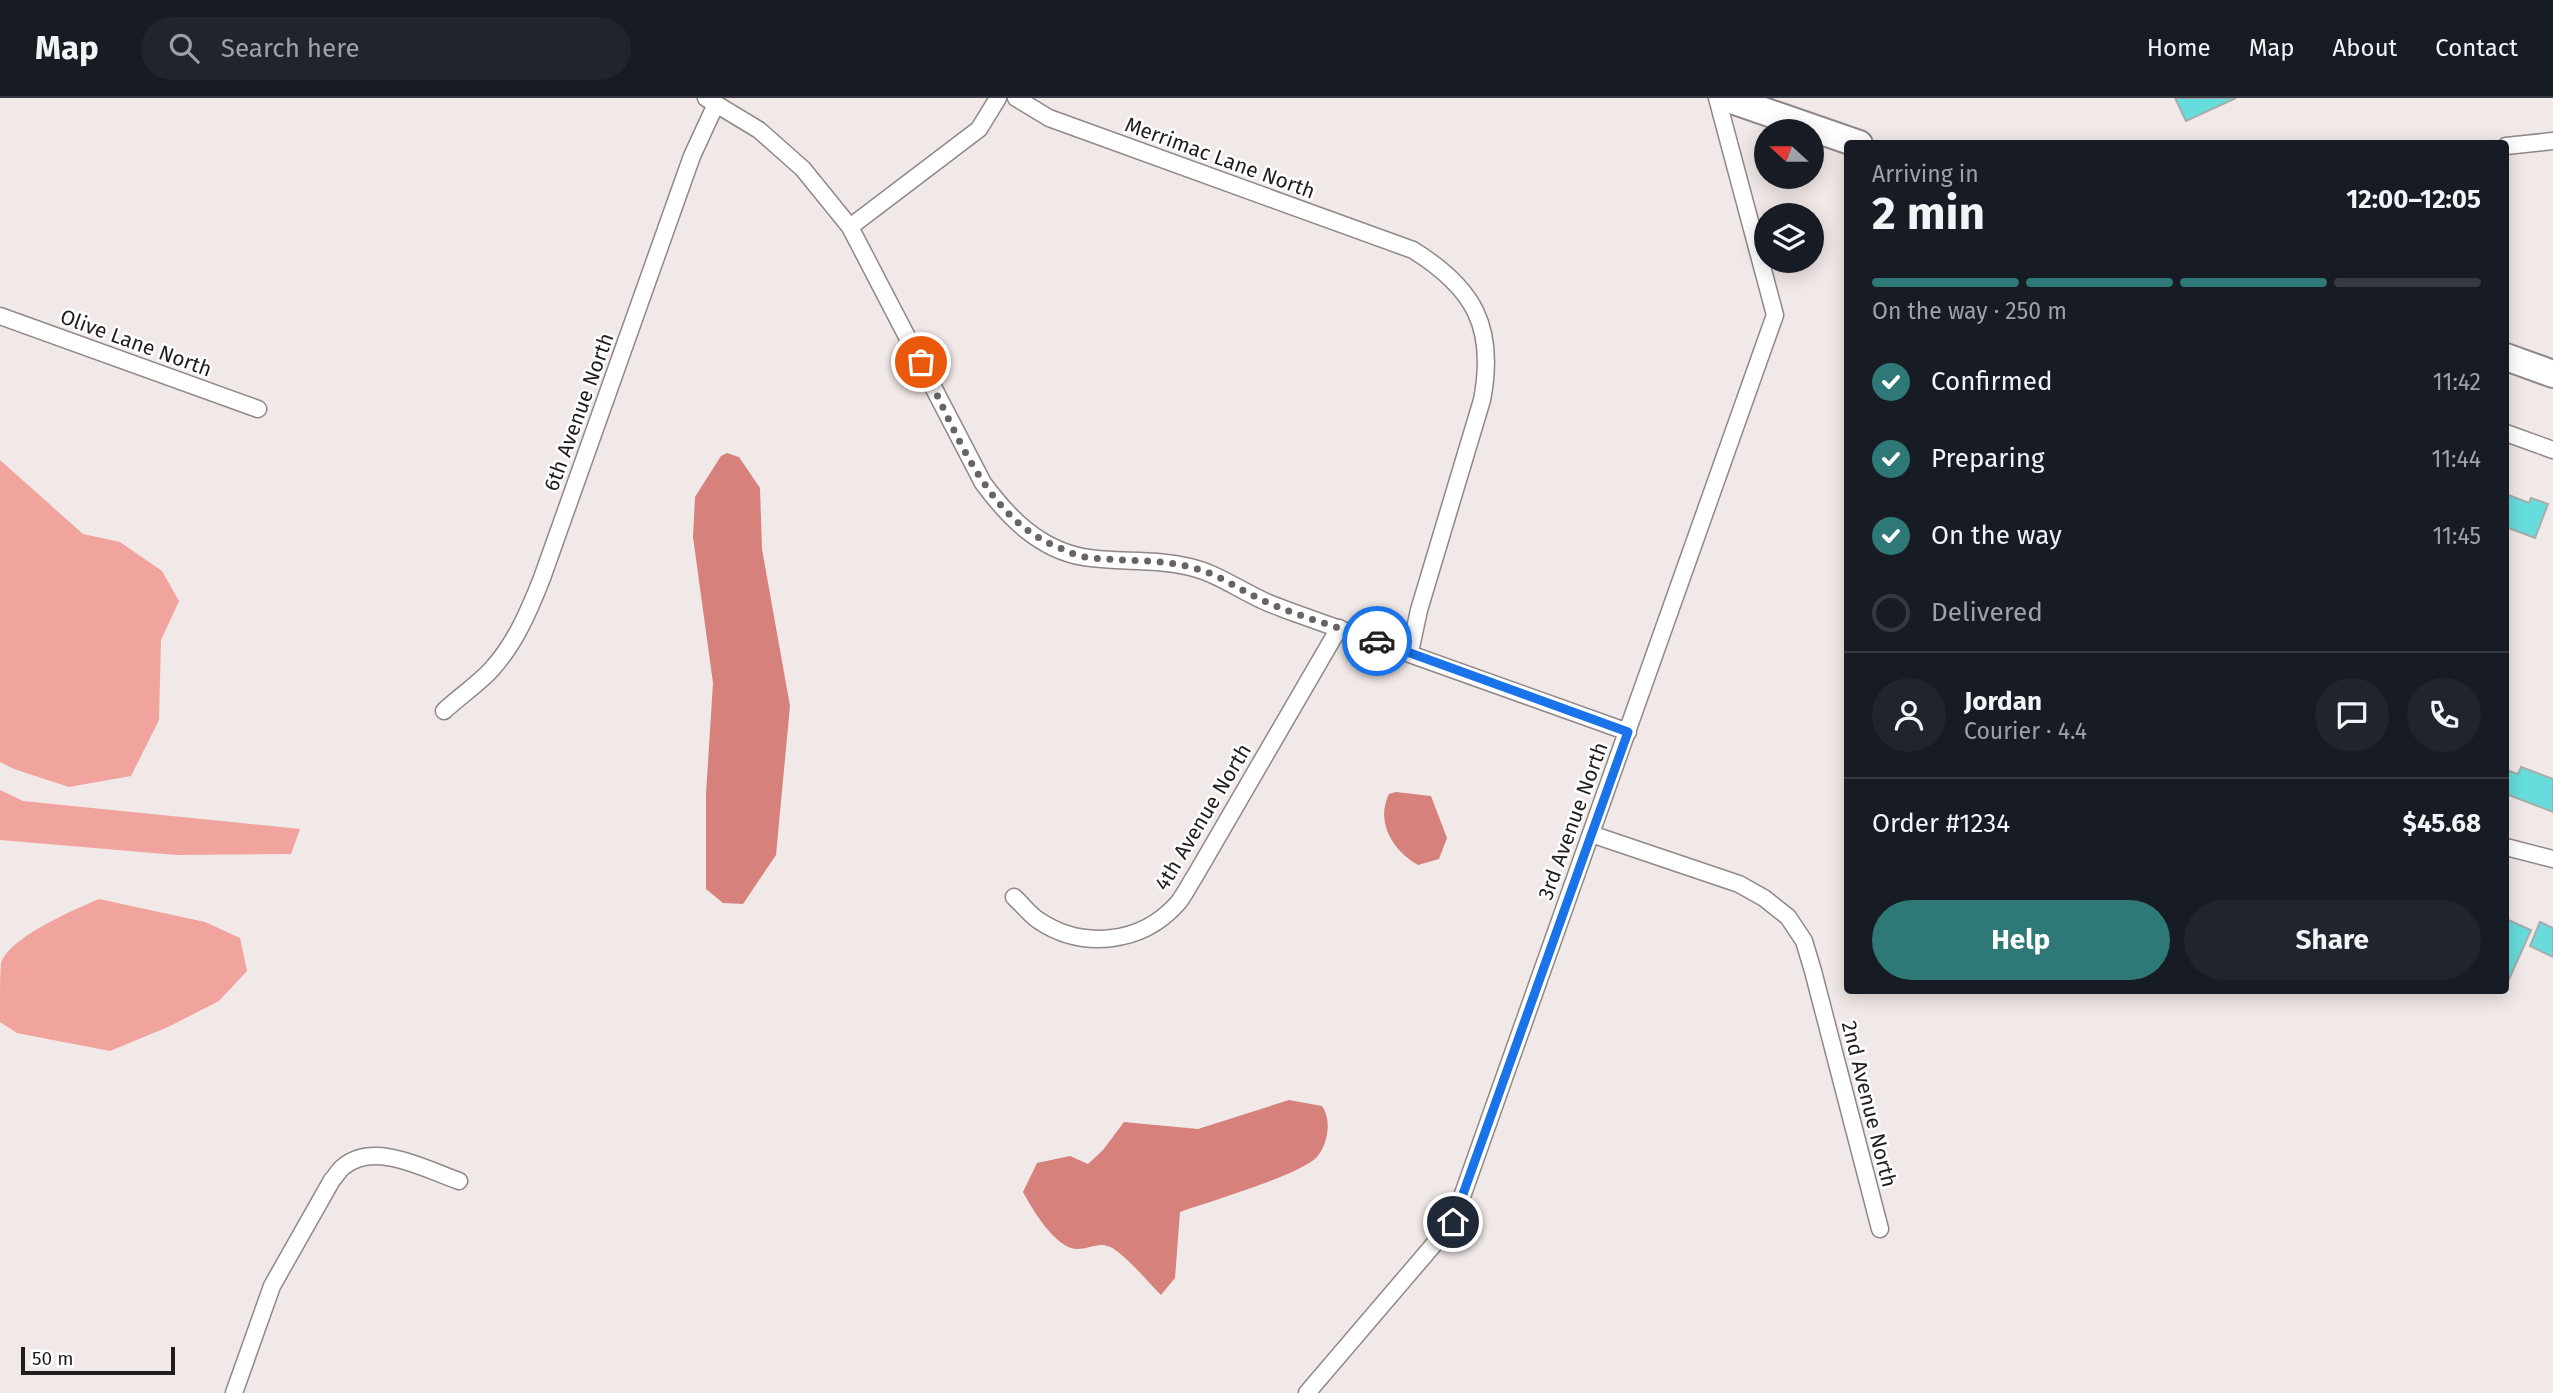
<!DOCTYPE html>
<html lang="en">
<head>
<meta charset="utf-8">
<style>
  body { margin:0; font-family:"Fira Sans",sans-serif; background:#20242c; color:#f1f3f6; height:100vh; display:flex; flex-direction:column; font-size:26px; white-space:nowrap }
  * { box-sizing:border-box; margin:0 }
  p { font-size:23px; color:#9ea1a6 }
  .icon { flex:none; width:38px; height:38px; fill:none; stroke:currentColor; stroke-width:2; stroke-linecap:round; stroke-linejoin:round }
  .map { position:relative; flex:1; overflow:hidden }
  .sheet { position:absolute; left:1844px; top:42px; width:665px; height:854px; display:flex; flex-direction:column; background:#171b24; border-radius:7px; box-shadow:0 4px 18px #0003 }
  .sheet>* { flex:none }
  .needle { width:46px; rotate:291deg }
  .buttons { position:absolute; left:1754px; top:21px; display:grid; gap:14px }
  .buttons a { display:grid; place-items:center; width:70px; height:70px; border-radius:50%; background:#171b24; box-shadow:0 4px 18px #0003; font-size:35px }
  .scale { position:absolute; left:21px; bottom:18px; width:154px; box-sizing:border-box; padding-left:7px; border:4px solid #201d1c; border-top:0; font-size:19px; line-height:24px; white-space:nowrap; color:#201d1c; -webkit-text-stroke:5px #fff; paint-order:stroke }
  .pin { position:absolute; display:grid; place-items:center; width:60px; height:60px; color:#fff; margin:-30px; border:4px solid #fff; border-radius:50%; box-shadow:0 2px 7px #0007 }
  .courier { position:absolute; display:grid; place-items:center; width:70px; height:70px; margin:-35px; border:5px solid #1a73e8; border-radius:50%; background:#fff; color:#222; box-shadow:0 2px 9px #0007 }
  .headline em { font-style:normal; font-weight:700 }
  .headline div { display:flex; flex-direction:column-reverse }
  .headline { display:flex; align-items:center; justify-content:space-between; height:119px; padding:0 28px }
  h1 { font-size:46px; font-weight:700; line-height:52px }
  .bar { display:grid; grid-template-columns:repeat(4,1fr); gap:10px 7px; align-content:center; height:84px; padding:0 28px }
  .bar i { height:9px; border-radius:5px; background:#363941 }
  .bar .active { background:#2f7878 }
  .bar p { grid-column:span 4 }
  .line { display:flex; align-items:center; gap:18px; padding:0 28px; border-top:2px solid #363941 }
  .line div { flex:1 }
  .round { display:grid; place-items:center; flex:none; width:74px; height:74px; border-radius:37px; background:#20242c }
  ol { padding:0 28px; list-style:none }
  li { display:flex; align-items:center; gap:21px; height:77px }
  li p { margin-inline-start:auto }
  li .icon { padding:7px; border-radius:50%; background:#2f7878; color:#fff; stroke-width:4 }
  li:last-child { color:#9ea1a6 }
  li i { width:38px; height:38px; border:4px solid #363941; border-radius:50% }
  .cta { display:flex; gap:14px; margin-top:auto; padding:14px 28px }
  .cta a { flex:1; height:80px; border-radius:42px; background:#2f7878; color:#fff; font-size:28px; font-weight:700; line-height:80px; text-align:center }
  .cta a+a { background:#20242c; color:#f1f3f6 }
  header { display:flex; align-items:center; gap:42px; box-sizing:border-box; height:98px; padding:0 35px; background:#171b24; border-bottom:2px solid #363941 }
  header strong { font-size:33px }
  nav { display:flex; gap:38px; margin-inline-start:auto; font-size:24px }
  .search { width:490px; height:63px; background:#20242c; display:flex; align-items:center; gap:18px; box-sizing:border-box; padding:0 24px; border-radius:38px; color:#9ea1a6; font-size:26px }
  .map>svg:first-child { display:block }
  .green { fill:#f1a39e }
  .water { fill:#d7817c }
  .building { fill:#66dddc; stroke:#a5adac; stroke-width:2 }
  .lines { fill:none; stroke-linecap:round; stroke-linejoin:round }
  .minor-casing { stroke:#908888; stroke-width:19 }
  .primary-casing { stroke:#908888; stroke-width:30 }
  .minor { stroke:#fff; stroke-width:16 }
  .primary { stroke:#fff; stroke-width:26 }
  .done { stroke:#696463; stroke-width:7; stroke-dasharray:0 12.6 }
  .route { stroke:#1a73e8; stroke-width:9 }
  .labels { text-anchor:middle; stroke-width:5; stroke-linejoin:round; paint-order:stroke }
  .street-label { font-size:21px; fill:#201d1c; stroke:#fff }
</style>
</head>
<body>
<header>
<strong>Map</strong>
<div class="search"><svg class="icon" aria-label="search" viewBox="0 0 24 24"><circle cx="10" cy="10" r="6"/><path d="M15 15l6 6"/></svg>Search here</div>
<nav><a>Home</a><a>Map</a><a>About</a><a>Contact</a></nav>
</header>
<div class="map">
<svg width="2553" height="1295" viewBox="0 0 2553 1295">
  <rect width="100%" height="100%" fill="#f1e9e8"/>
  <g class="green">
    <polygon points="0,362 83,436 120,444 162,473 179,503 161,542 159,622 131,678 69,689 14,671 0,664"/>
    <polygon points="0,692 23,703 300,731 291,756 177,757 0,742"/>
    <path d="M99,801L205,824L240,840L247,873L219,903L168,929L110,953L17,935L0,924C0,909 0,878 1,865C11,838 74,812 99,801Z"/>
  </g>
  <g class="water">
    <polygon points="727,355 739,359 760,390 762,451 790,608 776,757 743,806 723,805 706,791 706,696 713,585 693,439 695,399 721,358"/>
    <path d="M1396,694L1431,698L1447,740L1439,761L1418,767C1393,753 1375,724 1389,696Z"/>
    <path d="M1289,1002L1322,1008C1332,1022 1328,1046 1317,1059C1300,1077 1208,1104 1180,1114L1175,1180L1161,1197C1146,1182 1131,1163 1114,1151C1100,1142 1091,1151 1077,1151C1056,1151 1032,1111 1023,1094L1037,1065L1070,1058L1088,1066L1103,1052L1124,1024L1198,1031Z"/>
  </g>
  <g class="building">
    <polygon points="2175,0 2236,0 2186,23"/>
    <polygon points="2506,396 2529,405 2531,400 2548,406 2535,440 2506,429"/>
    <polygon points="2521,669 2553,681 2553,714 2506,696 2506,672 2518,676"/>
    <polygon points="2506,821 2531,832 2506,888"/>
    <polygon points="2540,824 2553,830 2553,859 2530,848"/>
  </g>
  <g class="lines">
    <g class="minor-casing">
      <g id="minor">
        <path d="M706,0L759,32L803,71L850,129L983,385C1008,419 1039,451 1083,459C1119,465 1153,460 1190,469C1216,475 1238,491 1262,502C1272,507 1282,510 1292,514L1628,634"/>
        <path d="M1016,0L1049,20L1413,152C1474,190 1496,229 1482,302L1419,512L1410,554"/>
        <polyline points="2506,48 2553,43"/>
        <polyline points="850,129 979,31 998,0"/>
        <polyline points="0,218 258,311"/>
        <polyline points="2506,335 2553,352"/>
        <path d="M444,613C459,599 477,587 491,572C515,546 529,513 542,480L692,58L716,6"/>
        <polyline points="1591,736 1739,786 1764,800 1788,819 1804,843 1813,873 1880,1131"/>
        <polyline points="2506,749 2553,761"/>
        <path d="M1014,799C1022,806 1029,816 1038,822C1082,852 1141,846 1177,806C1184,798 1189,787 1195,778L1339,530"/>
        <path d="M234,1295L272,1188L332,1082C336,1078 339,1072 343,1069C375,1042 427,1072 459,1083"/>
        <polyline points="1307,1295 1453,1124 1775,217 1717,0"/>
      </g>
    </g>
    <g class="primary-casing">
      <g id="primary">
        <polyline points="1726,0 1859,46"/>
        <polyline points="2506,259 2553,276"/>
      </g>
    </g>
    <use href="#minor" class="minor"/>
    <use href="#primary" class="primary"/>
  </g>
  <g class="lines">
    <path class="done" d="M921,264C955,330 985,422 1060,450C1068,453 1076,458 1085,459C1120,464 1155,460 1190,469C1217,475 1238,491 1262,502C1299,519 1339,529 1377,543"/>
    <polyline class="route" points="1377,543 1628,634 1453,1124"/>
  </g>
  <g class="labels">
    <g class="street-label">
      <text transform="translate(1220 60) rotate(20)" y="7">Merrimac Lane North</text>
      <text transform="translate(136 245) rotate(20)" y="7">Olive Lane North</text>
      <text transform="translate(579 314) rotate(-70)" y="7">6th Avenue North</text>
      <text transform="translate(1203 719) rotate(-59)" y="7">4th Avenue North</text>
      <text transform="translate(1573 723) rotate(-70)" y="7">3rd Avenue North</text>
      <text transform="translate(1869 1006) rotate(76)" y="7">2nd Avenue North</text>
    </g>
  </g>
</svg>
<div class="buttons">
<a><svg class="needle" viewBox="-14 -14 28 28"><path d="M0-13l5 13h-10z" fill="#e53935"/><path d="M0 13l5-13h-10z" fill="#9ea1a6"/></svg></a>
<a><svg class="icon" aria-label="layers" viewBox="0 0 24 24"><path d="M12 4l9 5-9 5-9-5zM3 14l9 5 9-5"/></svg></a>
</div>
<div class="scale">50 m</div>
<div class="pin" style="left:921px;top:264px;background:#ea580c"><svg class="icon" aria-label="bag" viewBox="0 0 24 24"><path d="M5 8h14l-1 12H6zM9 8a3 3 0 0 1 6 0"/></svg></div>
<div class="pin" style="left:1453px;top:1124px;background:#1f2937"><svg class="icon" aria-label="home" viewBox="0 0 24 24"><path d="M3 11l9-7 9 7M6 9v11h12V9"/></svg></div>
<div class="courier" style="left:1377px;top:543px"><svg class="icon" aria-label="car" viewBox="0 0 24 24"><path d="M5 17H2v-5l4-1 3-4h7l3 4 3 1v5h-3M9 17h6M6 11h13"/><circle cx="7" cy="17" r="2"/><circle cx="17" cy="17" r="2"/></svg></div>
<section class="sheet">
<div class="headline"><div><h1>2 min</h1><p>Arriving in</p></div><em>12:00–12:05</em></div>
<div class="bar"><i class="active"></i><i class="active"></i><i class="active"></i><i></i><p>On the way · 250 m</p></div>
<ol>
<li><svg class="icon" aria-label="check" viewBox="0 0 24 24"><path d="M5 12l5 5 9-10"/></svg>Confirmed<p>11:42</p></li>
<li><svg class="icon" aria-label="check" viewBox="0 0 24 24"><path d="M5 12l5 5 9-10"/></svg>Preparing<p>11:44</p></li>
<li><svg class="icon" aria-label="check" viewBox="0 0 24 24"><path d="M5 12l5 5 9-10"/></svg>On the way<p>11:45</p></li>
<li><i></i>Delivered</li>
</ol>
<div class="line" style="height:126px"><a class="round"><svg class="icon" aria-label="person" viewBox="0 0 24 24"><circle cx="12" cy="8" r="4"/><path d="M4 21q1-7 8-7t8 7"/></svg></a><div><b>Jordan</b><p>Courier · 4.4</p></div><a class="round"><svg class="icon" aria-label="chat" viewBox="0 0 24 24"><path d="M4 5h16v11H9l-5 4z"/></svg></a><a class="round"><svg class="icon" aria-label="phone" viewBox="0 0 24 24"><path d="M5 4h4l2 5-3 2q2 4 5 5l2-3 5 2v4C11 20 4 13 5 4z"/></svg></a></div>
<div class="line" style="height:91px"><div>Order #1234</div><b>$45.68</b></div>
<div class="cta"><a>Help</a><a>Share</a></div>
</section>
</div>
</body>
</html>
